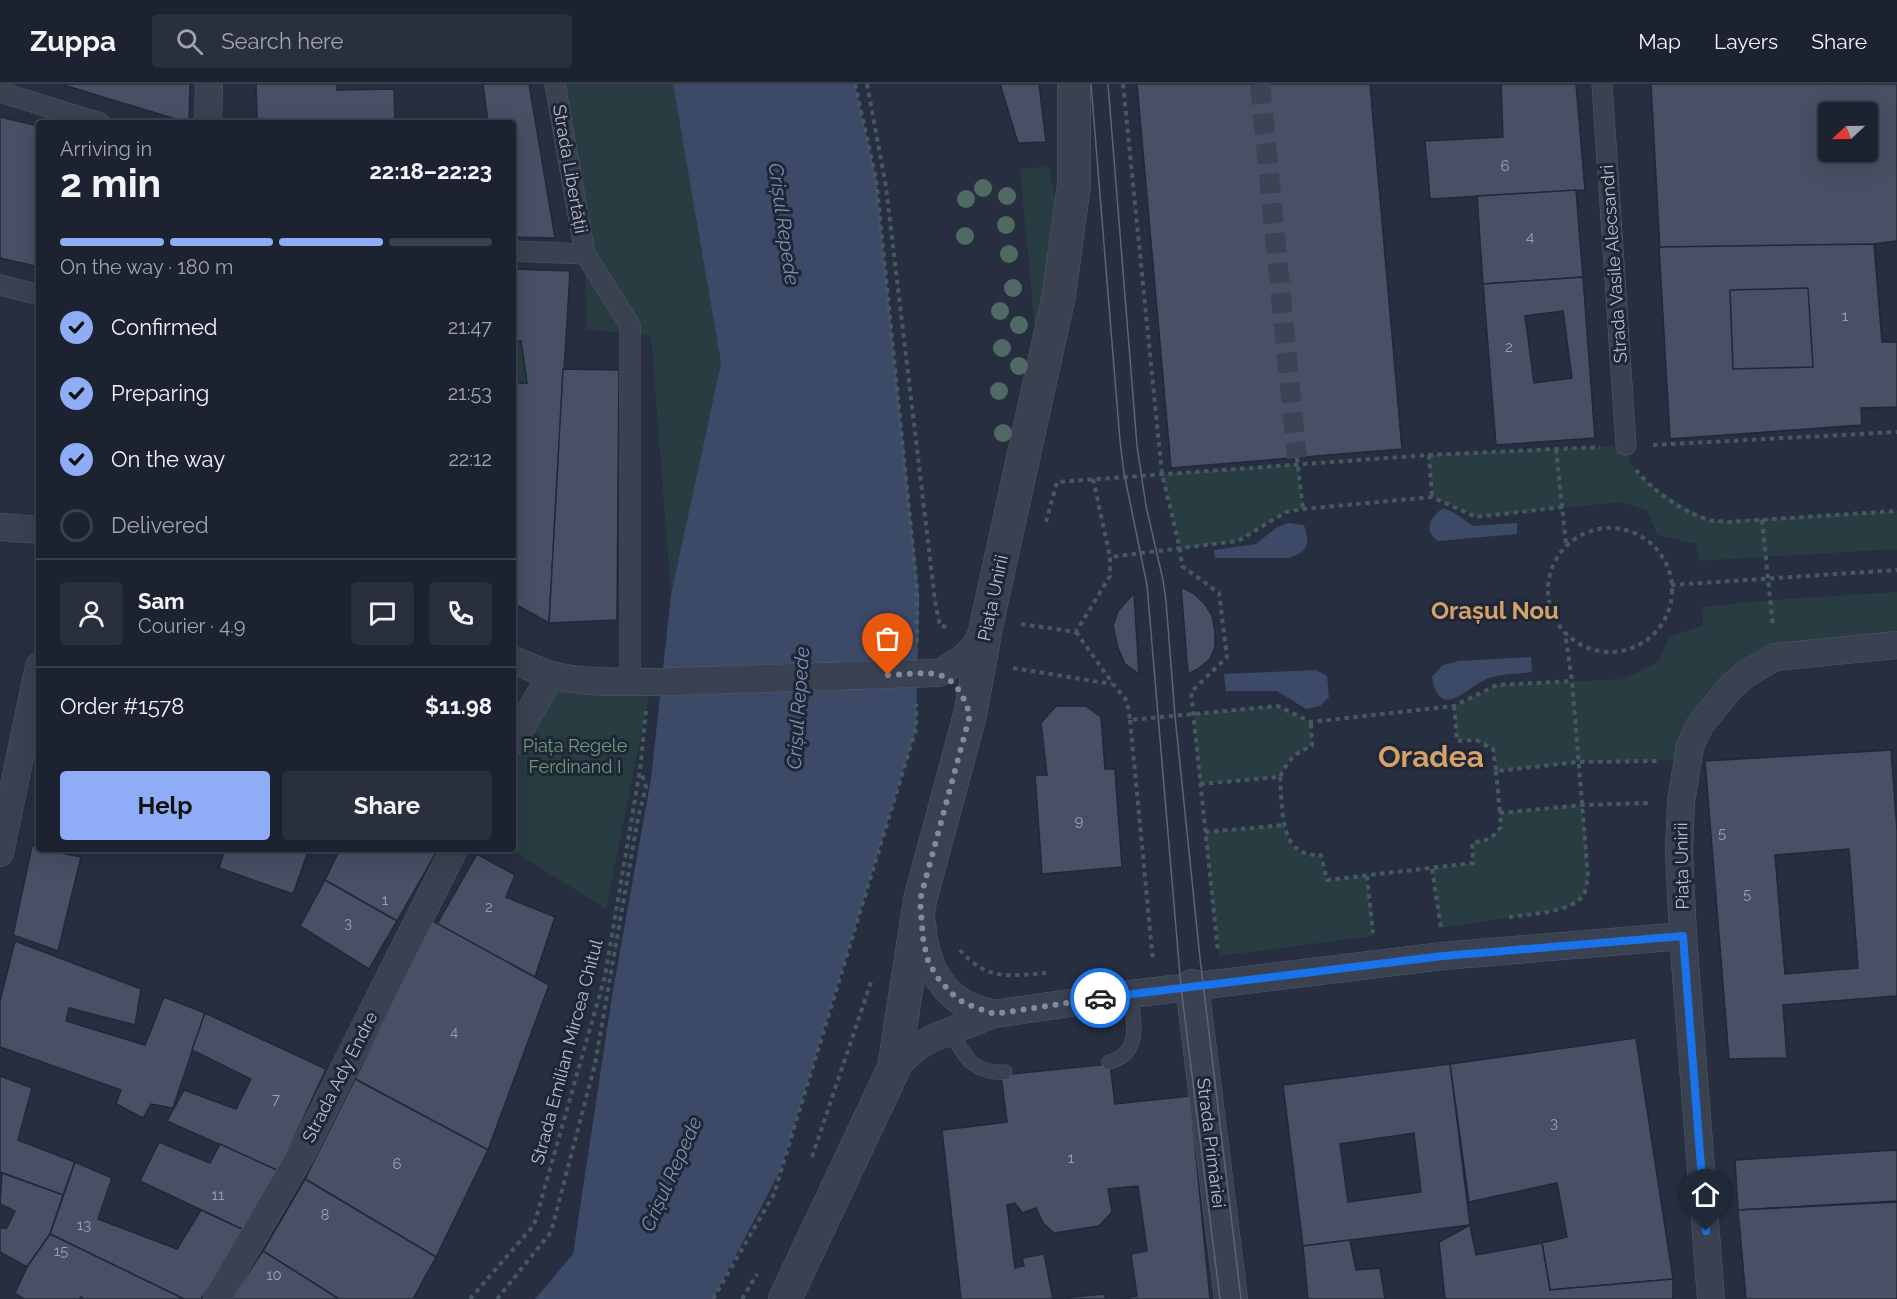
<!DOCTYPE html>
<html lang="en">
<head>
<meta charset="utf-8">
<style>
  body { margin:0; font-family:Raleway,sans-serif; background:#292f3c; color:#f1f3f6; height:100vh; display:flex; flex-direction:column; font-size:22px; white-space:nowrap }
  * { box-sizing:border-box; margin:0 }
  p { font-size:20px; color:#a0a4ab }
  .icon { flex:none; width:33px; height:33px; fill:none; stroke:currentColor; stroke-width:2; stroke-linecap:round; stroke-linejoin:round }
  .map { position:relative; flex:1; overflow:hidden }
  .side { position:absolute; left:36px; top:36px; width:480px; height:732px; display:flex; flex-direction:column; background:#1c2230; border-radius:6px; box-shadow:0 6px 24px #0002,0 0 0 2px #3a3f4c }
  .side>* { flex:none }
  .needle { width:39px; rotate:248deg }
  .tools { position:absolute; left:1818px; top:18px; display:grid; gap:12px }
  .tools a { display:grid; place-items:center; width:60px; height:60px; border-radius:6px; background:#1c2230; box-shadow:0 6px 24px #0002,0 0 0 2px #3a3f4c; font-size:30px }
  .pin { position:absolute; display:grid; place-items:center; width:51px; height:51px; color:#fff; margin:-62px -26px; border-radius:50% 50% 50% 0; rotate:-45deg; box-shadow:0 0 6px #0007 }
  .pin .icon { rotate:45deg }
  .courier { position:absolute; display:grid; place-items:center; width:60px; height:60px; margin:-30px; border:4px solid #1a73e8; border-radius:50%; background:#fff; color:#222; box-shadow:0 2px 8px #0007 }
  .headline em { font-style:normal; font-weight:700 }
  .headline div { display:flex; flex-direction:column-reverse }
  .headline { display:flex; align-items:center; justify-content:space-between; height:102px; padding:0 24px }
  h1 { font-size:39px; font-weight:700; line-height:45px }
  .bar { display:grid; grid-template-columns:repeat(4,1fr); gap:9px 6px; align-content:center; height:72px; padding:0 24px }
  .bar i { height:8px; border-radius:4px; background:#3a3f4c }
  .bar .active { background:#8fadf6 }
  .bar p { grid-column:span 4 }
  .line { display:flex; align-items:center; gap:15px; padding:0 24px; border-top:2px solid #3a3f4c }
  .line div { flex:1 }
  .round { display:grid; place-items:center; flex:none; width:63px; height:63px; border-radius:6px; background:#292f3c }
  ol { padding:0 24px; list-style:none }
  li { display:flex; align-items:center; gap:18px; height:66px }
  li p { margin-inline-start:auto }
  li .icon { padding:6px; border-radius:50%; background:#8fadf6; color:#111; stroke-width:4 }
  li:last-child { color:#a0a4ab }
  li i { width:33px; height:33px; border:3px solid #3a3f4c; border-radius:50% }
  .action { display:flex; gap:12px; margin-top:auto; padding:12px 24px }
  .action a { flex:1; height:69px; border-radius:6px; background:#8fadf6; color:#111; font-size:24px; font-weight:700; line-height:69px; text-align:center }
  .action a+a { background:#292f3c; color:#f1f3f6 }
  header { display:flex; align-items:center; gap:36px; box-sizing:border-box; height:84px; padding:0 30px; background:#1c2230; border-bottom:2px solid #3a3f4c }
  header strong { font-size:28px }
  nav { display:flex; gap:33px; margin-inline-start:auto; font-size:21px }
  .search { width:420px; height:54px; background:#292f3c; display:flex; align-items:center; gap:15px; box-sizing:border-box; padding:0 21px; border-radius:6px; color:#a0a4ab; font-size:22px }
  .map>svg:first-child { display:block }
  .green { fill:#283c41 }
  .water { fill:#3c4a68 }
  .building { fill:#475064; stroke:#212837; stroke-width:1.5; fill-rule:evenodd }
  .lines { fill:none; stroke-linecap:round; stroke-linejoin:round }
  .pedestrian-tunnel { stroke:#3c4355; stroke-width:20; stroke-dasharray:20 10; stroke-linecap:butt }
  .service-casing { stroke:#525967; stroke-width:15 }
  .pedestrian-casing { stroke:#525967; stroke-width:21 }
  .minor-casing { stroke:#525967; stroke-width:28 }
  .tertiary-casing { stroke:#525967; stroke-width:34 }
  .path { stroke:#46595e; stroke-width:4; stroke-dasharray:4.5 4.5; stroke-linecap:butt }
  .service { stroke:#3a4150; stroke-width:14 }
  .pedestrian { stroke:#3a4150; stroke-width:20 }
  .minor { stroke:#3a4150; stroke-width:27 }
  .tertiary { stroke:#3a4150; stroke-width:33 }
  .tram { stroke:#5c6477; stroke-width:1.5 }
  .minor-bridge-casing { stroke:#525967; stroke-width:28; stroke-linecap:butt }
  .minor-bridge { stroke:#3a4150; stroke-width:27 }
  .tree { fill:#4e6a62 }
  .done { stroke:#848a9a; stroke-width:6; stroke-dasharray:0 10.8 }
  .route { stroke:#1a73e8; stroke-width:8 }
  .labels { text-anchor:middle; stroke-width:6; stroke-linejoin:round; paint-order:stroke }
  .number-label { font-size:15px; fill:#9ba1b0 }
  .street-label { font-size:18px; fill:#b7bcca; stroke:#1f2635 }
  .park-label { font-size:18px; fill:#6e9b7d; stroke:#1f2635 }
  .water-label { font-size:20px; font-style:italic; fill:#7e8fb1; stroke:#1f2635 }
  .district-label { font-size:24px; font-weight:bold; fill:#d4a168; stroke:#1f2635 }
  .town-label { font-size:30px; font-weight:bold; fill:#d4a168; stroke:#1f2635 }
</style>
</head>
<body>
<header>
<strong>Zuppa</strong>
<div class="search"><svg class="icon" aria-label="search" viewBox="0 0 24 24"><circle cx="10" cy="10" r="6"/><path d="M15 15l6 6"/></svg>Search here</div>
<nav><a>Map</a><a>Layers</a><a>Share</a></nav>
</header>
<div class="map">
<svg width="1897" height="1215" viewBox="0 0 1897 1215">
  <rect width="100%" height="100%" fill="#262e40"/>
  <g class="green">
    <polygon points="555,0 673,0 721,279 671,511 651,252 586,245 585,170"/>
    <polygon points="1049,83 1065,167 1040,301 1020,84"/>
    <polygon points="513,257 521,257 527,299 513,299"/>
    <polygon points="1626,361 1631,380 1642,394 1665,411 1711,437 1897,427 1897,465 1699,477 1696,460 1657,451 1647,426 1620,418 1476,433 1432,413 1429,371"/>
    <polygon points="1298,380 1303,425 1286,428 1238,457 1180,465 1162,390"/>
    <polygon points="1897,508 1897,561 1763,580 1687,676 1578,678 1496,687 1493,665 1476,656 1457,657 1454,622 1497,601 1624,595 1658,578 1669,553 1703,541 1702,523 1770,516"/>
    <polygon points="551,591 652,597 606,825 510,765 513,765 513,657"/>
    <path d="M1278,622L1311,638L1312,662C1293,670 1289,675 1280,693L1200,700L1193,630Z"/>
    <path d="M1582,721C1584,743 1592,788 1585,807C1581,817 1572,821 1563,825L1441,844L1432,785L1473,779L1472,759L1490,755L1501,743L1500,729Z"/>
    <path d="M1285,741C1289,763 1298,772 1321,771L1327,796L1367,792L1374,852L1219,872L1205,748Z"/>
  </g>
  <g class="water">
    <polygon points="673,0 855,0 876,94 919,514 916,645 781,1085 713,1215 535,1215 573,1170 613,906 651,695 671,511 721,279"/>
    <path d="M1443,424L1453,428L1473,442L1517,439V450L1438,457C1422,446 1431,433 1443,424Z"/>
    <path d="M1288,439L1304,441C1310,460 1309,467 1289,474H1215L1214,466L1256,460L1277,443Z"/>
    <path d="M1531,573L1532,588C1518,590 1501,590 1489,594C1467,602 1440,639 1432,593L1443,581L1459,577Z"/>
    <polygon points="1316,586 1327,592 1329,613 1320,622 1306,625 1277,607 1226,607 1224,590"/>
  </g>
  <g class="building">
    <polygon points="61,0 190,0 189,39 106,14"/>
    <polygon points="256,0 337,0 337,6 394,5 395,39 257,39"/>
    <polygon points="483,0 529,0 555,154 513,153 513,39 488,39"/>
    <polygon points="1000,0 1039,0 1046,58 1018,59"/>
    <polygon points="1137,0 1370,0 1402,365 1171,384"/>
    <polygon points="1501,0 1576,0 1585,106 1430,115 1425,57 1503,53"/>
    <path d="M1651,0H1897V157L1874,160L1882,258H1897V323L1861,324L1862,341L1670,355ZM1828,28H1868V68H1828Z"/>
    <polygon points="0,33 39,42 39,183 0,174"/>
    <polygon points="1576,106 1583,193 1483,200 1477,112"/>
    <path d="M1874,160L1882,258H1897V323L1861,324L1862,341L1670,355L1659,163ZM1808,204L1813,283L1733,285L1730,206Z"/>
    <polygon points="513,185 570,187 549,539 513,519 513,372 515,355 513,355 513,299 527,299 521,257 513,257"/>
    <path d="M1583,193L1595,354L1496,361L1483,200ZM1563,227L1572,294L1534,299L1525,232Z"/>
    <polygon points="563,285 619,286 617,536 549,539"/>
    <polygon points="1181,503 1193,509 1204,519 1212,531 1215,547 1215,563 1210,575 1198,585 1188,590"/>
    <polygon points="1134,509 1139,590 1125,580 1118,564 1113,542 1118,527"/>
    <polygon points="1056,622 1086,622 1101,633 1105,685 1115,685 1122,783 1042,790 1035,691 1047,691 1041,639"/>
    <path d="M1891,666L1897,746V912L1783,921L1787,974L1729,975L1705,677ZM1849,765L1858,884L1785,890L1775,771Z"/>
    <polygon points="32,762 39,763 39,765 81,773 58,867 13,851"/>
    <polygon points="225,765 309,765 293,810 219,784"/>
    <polygon points="340,765 438,765 397,837 325,796"/>
    <polygon points="477,770 515,791 506,813 555,833 535,893 437,840"/>
    <polygon points="325,796 397,837 369,885 300,842"/>
    <polygon points="431,836 549,901 488,1066 355,995"/>
    <polygon points="15,857 141,905 135,941 69,924 66,937 145,961 164,913 205,929 173,1024 151,1020 143,1034 116,1020 121,1006 0,963 0,917"/>
    <polygon points="205,929 326,985 279,1087 167,1037 184,1006 236,1025 251,995 192,966"/>
    <polygon points="1636,954 1673,1195 1550,1206 1542,1159 1567,1153 1557,1099 1469,1118 1450,980"/>
    <polygon points="1110,980 1115,1020 1190,1012 1210,1215 1120,1215 1137,1212 1131,1170 1147,1167 1138,1102 1108,1105 1112,1128 1099,1142 1054,1149 1043,1139 1036,1124 1022,1129 1015,1119 1007,1121 1015,1184 1024,1182 1022,1174 1044,1170 1053,1215 961,1215 942,1046 1007,1038 1001,991"/>
    <path d="M1450,980L1470,1141L1303,1162L1283,1001ZM1414,1049L1421,1108L1348,1118L1340,1060Z"/>
    <polygon points="0,992 32,1004 18,1056 75,1078 63,1111 0,1088"/>
    <polygon points="355,995 488,1066 436,1173 305,1095"/>
    <polygon points="159,1058 210,1079 220,1060 279,1087 246,1147 140,1097"/>
    <polygon points="1897,1066 1897,1117 1738,1126 1735,1076"/>
    <polygon points="75,1078 112,1094 98,1135 177,1165 201,1126 246,1147 201,1215 184,1215 50,1150"/>
    <polygon points="2,1089 63,1111 50,1150 27,1183 0,1168 0,1143 6,1145 15,1127 0,1120"/>
    <polygon points="305,1095 436,1173 413,1215 339,1215 263,1167"/>
    <polygon points="1897,1118 1897,1215 1746,1215 1738,1126"/>
    <polygon points="1470,1141 1476,1171 1542,1159 1550,1206 1673,1195 1673,1215 1445,1215 1439,1158"/>
    <polygon points="50,1150 184,1215 84,1215 81,1213 79,1215 24,1215 15,1209 27,1183"/>
    <polygon points="1350,1156 1356,1186 1380,1184 1385,1215 1308,1215 1303,1162"/>
    <polygon points="263,1167 339,1215 231,1215"/>
    <polygon points="1104,1210 1106,1215 1053,1215"/>
  </g>
  <g class="lines">
    <polyline class="pedestrian-tunnel" points="1260,0 1297,374"/>
    <g class="service-casing">
      <g id="service">
        <path d="M950,947C965,971 971,990 1005,988"/>
        <path d="M1109,978C1143,969 1133,937 1131,910"/>
      </g>
    </g>
    <g class="pedestrian-casing">
      <g id="pedestrian">
        <polyline points="555,0 585,170 630,241 630,599"/>
        <polyline points="1602,0 1626,361"/>
        <polyline points="0,8 100,39"/>
        <polyline points="513,167 585,170"/>
        <polyline points="0,201 39,211"/>
      </g>
    </g>
    <g class="minor-casing">
      <g id="minor">
        <polyline points="208,39 209,0"/>
        <polyline points="0,443 39,446"/>
        <path d="M513,576C526,581 539,588 552,591C587,600 623,597 659,598"/>
        <polyline points="934,589 939,589 963,574 975,563 984,545"/>
        <polyline points="513,657 551,591"/>
        <polyline points="0,769 39,582"/>
        <path d="M922,838C924,870 934,901 963,919C972,924 984,927 994,930"/>
        <polyline points="894,984 914,965 933,954 994,930 1131,910 1443,872 1683,852"/>
        <polyline points="217,1215 301,1071 454,765"/>
        <polyline points="1711,1215 1683,852 1679,768 1681,718 1690,662 1700,641 1730,604 1746,590 1775,573 1897,561"/>
      </g>
    </g>
    <g class="tertiary-casing">
      <g id="tertiary">
        <polyline points="1192,902 1231,1215"/>
        <polyline points="785,1215 894,984 920,816 970,631 987,538 1059,211 1074,100 1074,0"/>
      </g>
    </g>
    <g class="path">
      <polyline points="855,0 876,94 917,504 917,559"/>
      <polyline points="867,0 886,103 935,517 940,542 951,543"/>
      <polyline points="1123,0 1162,390 1180,465 1182,482 1219,509 1227,573 1191,608 1218,868"/>
      <polyline points="1653,361 1897,348"/>
      <polyline points="1556,365 1566,460"/>
      <polyline points="1429,371 1432,413"/>
      <polyline points="1297,374 1303,425"/>
      <path d="M1636,386C1653,407 1683,428 1709,436C1715,438 1722,437 1728,438L1897,427"/>
      <polyline points="1093,395 1110,473"/>
      <polyline points="1762,436 1773,543"/>
      <polyline points="1046,438 1057,398 1429,371 1600,363"/>
      <circle cx="1610" cy="506" r="62"/>
      <polyline points="1671,501 1897,486"/>
      <polyline points="1021,540 1076,548 1110,492 1110,473 1238,457 1286,428 1303,425 1432,413 1476,433 1563,423"/>
      <polyline points="1076,548 1113,600 1127,617 1130,636 1278,622 1311,638 1454,622 1497,601 1572,597"/>
      <polyline points="1013,584 1112,600"/>
      <polyline points="1454,622 1457,657 1476,656 1493,665 1496,687 1578,678 1657,677"/>
      <polyline points="1130,636 1153,877"/>
      <polyline points="1496,687 1500,729"/>
      <path d="M1280,693C1283,725 1278,774 1321,771L1327,796L1473,779L1472,759L1490,755L1501,743L1500,729L1582,721L1650,719"/>
      <path d="M1200,700L1280,693C1289,675 1293,670 1312,662L1311,638"/>
      <polyline points="1205,748 1285,741"/>
      <polyline points="1432,785 1441,844"/>
      <polyline points="1367,792 1373,849"/>
      <path d="M1509,833C1529,830 1576,829 1585,808C1586,803 1587,798 1588,793L1572,597L1565,548"/>
      <path d="M960,866C987,897 1009,892 1046,889"/>
      <polyline points="812,1073 871,898"/>
      <polyline points="470,1215 534,1141 605,892 640,686 646,627"/>
      <polyline points="497,1215 551,1148 595,980 638,734 646,703 641,688"/>
      <polyline points="713,1215 774,1110 916,645 916,620"/>
      <polyline points="742,1215 757,1190"/>
    </g>
    <use href="#service" class="service"/>
    <use href="#pedestrian" class="pedestrian"/>
    <use href="#minor" class="minor"/>
    <use href="#tertiary" class="tertiary"/>
    <g class="tram">
      <polyline points="1091,0 1120,357 1124,389 1147,501 1181,903 1220,1215"/>
      <polyline points="1108,0 1137,362 1146,422 1163,496 1166,517 1175,632 1200,874 1241,1215"/>
    </g>
    <g class="minor-bridge-casing">
      <polyline id="minor-bridge" points="659,598 934,589"/>
    </g>
    <use href="#minor-bridge" class="minor-bridge"/>
  </g>
  <g class="tree">
    <circle cx="983" cy="104" r="9"/>
    <circle cx="1007" cy="112" r="9"/>
    <circle cx="966" cy="115" r="9"/>
    <circle cx="1006" cy="141" r="9"/>
    <circle cx="965" cy="152" r="9"/>
    <circle cx="1009" cy="170" r="9"/>
    <circle cx="1013" cy="204" r="9"/>
    <circle cx="1000" cy="227" r="9"/>
    <circle cx="1019" cy="241" r="9"/>
    <circle cx="1002" cy="264" r="9"/>
    <circle cx="1019" cy="282" r="9"/>
    <circle cx="999" cy="307" r="9"/>
    <circle cx="1003" cy="349" r="9"/>
  </g>
  <g class="lines">
    <path class="done" d="M888,591C934,589 953,580 970,631L920,816L923,854L927,874L936,892L951,909L964,919L994,930L1100,914"/>
    <polyline class="route" points="1100,914 1443,872 1683,852 1706,1147"/>
  </g>
  <g class="labels">
    <g class="number-label">
      <text x="1505" y="87">6</text>
      <text x="1530" y="158">4</text>
      <text x="1845" y="237">1</text>
      <text x="1509" y="268">2</text>
      <text x="1079" y="742">9</text>
      <text x="1722" y="754">5</text>
      <text x="1747" y="815">5</text>
      <text x="385" y="821">1</text>
      <text x="489" y="828">2</text>
      <text x="348" y="844">3</text>
      <text x="454" y="953">4</text>
      <text x="276" y="1020">7</text>
      <text x="1554" y="1044">3</text>
      <text x="1071" y="1079">1</text>
      <text x="397" y="1085">6</text>
      <text x="218" y="1116">11</text>
      <text x="325" y="1136">8</text>
      <text x="84" y="1146">13</text>
      <text x="61" y="1172">15</text>
      <text x="274" y="1196">10</text>
    </g>
    <g class="street-label">
      <text transform="translate(570 85) rotate(80)" y="6">Strada Libertății</text>
      <text transform="translate(1614 180) rotate(-94)" y="6">Strada Vasile Alecsandri</text>
      <text transform="translate(993 514) rotate(-78)" y="6">Piața Unirii</text>
      <text transform="translate(1682 782) rotate(-91)" y="6">Piața Unirii</text>
      <text transform="translate(567 968) rotate(-75)" y="6">Strada Emilian Mircea Chitul</text>
      <text transform="translate(340 993) rotate(-63)" y="6">Strada Ady Endre</text>
      <text transform="translate(1211 1059) rotate(83)" y="6">Strada Primăriei</text>
    </g>
    <g class="park-label">
      <text x="575" y="668">Piața Regele<tspan x="575" dy="21">Ferdinand I</tspan></text>
    </g>
    <g class="water-label">
      <text transform="translate(784 140) rotate(82)" y="7">Crișul Repede</text>
      <text transform="translate(798 624) rotate(-86)" y="7">Crișul Repede</text>
      <text transform="translate(671 1090) rotate(-66)" y="7">Crișul Repede</text>
    </g>
    <g class="district-label">
      <text x="1495" y="535">Orașul Nou</text>
    </g>
    <g class="town-label">
      <text x="1431" y="683">Oradea</text>
    </g>
  </g>
</svg>
<div class="tools">
<a><svg class="needle" viewBox="-14 -14 28 28"><path d="M0-13l5 13h-10z" fill="#e53935"/><path d="M0 13l5-13h-10z" fill="#a0a4ab"/></svg></a>
</div>
<div class="pin" style="left:888px;top:591px;background:#ea580c"><svg class="icon" aria-label="bag" viewBox="0 0 24 24"><path d="M5 8h14l-1 12H6zM9 8a3 3 0 0 1 6 0"/></svg></div>
<div class="pin" style="left:1706px;top:1147px;background:#1f2937"><svg class="icon" aria-label="home" viewBox="0 0 24 24"><path d="M3 11l9-7 9 7M6 9v11h12V9"/></svg></div>
<div class="courier" style="left:1100px;top:914px"><svg class="icon" aria-label="car" viewBox="0 0 24 24"><path d="M5 17H2v-5l4-1 3-4h7l3 4 3 1v5h-3M9 17h6M6 11h13"/><circle cx="7" cy="17" r="2"/><circle cx="17" cy="17" r="2"/></svg></div>
<section class="side">
<div class="headline"><div><h1>2 min</h1><p>Arriving in</p></div><em>22:18–22:23</em></div>
<div class="bar"><i class="active"></i><i class="active"></i><i class="active"></i><i></i><p>On the way · 180 m</p></div>
<ol>
<li><svg class="icon" aria-label="check" viewBox="0 0 24 24"><path d="M5 12l5 5 9-10"/></svg>Confirmed<p>21:47</p></li>
<li><svg class="icon" aria-label="check" viewBox="0 0 24 24"><path d="M5 12l5 5 9-10"/></svg>Preparing<p>21:53</p></li>
<li><svg class="icon" aria-label="check" viewBox="0 0 24 24"><path d="M5 12l5 5 9-10"/></svg>On the way<p>22:12</p></li>
<li><i></i>Delivered</li>
</ol>
<div class="line" style="height:108px"><a class="round"><svg class="icon" aria-label="person" viewBox="0 0 24 24"><circle cx="12" cy="8" r="4"/><path d="M4 21q1-7 8-7t8 7"/></svg></a><div><b>Sam</b><p>Courier · 4.9</p></div><a class="round"><svg class="icon" aria-label="chat" viewBox="0 0 24 24"><path d="M4 5h16v11H9l-5 4z"/></svg></a><a class="round"><svg class="icon" aria-label="phone" viewBox="0 0 24 24"><path d="M5 4h4l2 5-3 2q2 4 5 5l2-3 5 2v4C11 20 4 13 5 4z"/></svg></a></div>
<div class="line" style="height:78px"><div>Order #1578</div><b>$11.98</b></div>
<div class="action"><a>Help</a><a>Share</a></div>
</section>
</div>
</body>
</html>
